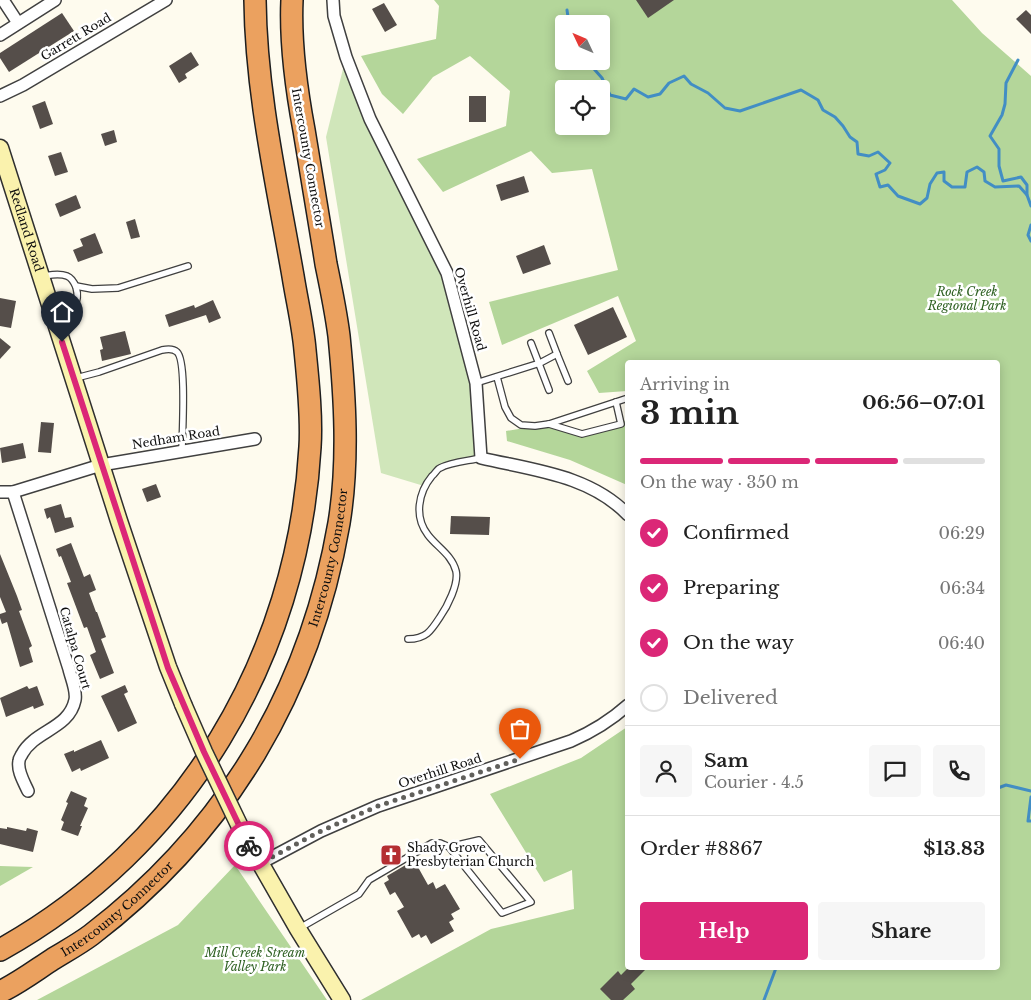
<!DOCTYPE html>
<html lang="en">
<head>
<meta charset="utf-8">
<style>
  body { margin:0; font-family:"Libre Baskerville",serif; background:#f6f6f6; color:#222; height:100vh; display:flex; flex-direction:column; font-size:19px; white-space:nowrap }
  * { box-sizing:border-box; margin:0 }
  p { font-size:16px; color:#767676 }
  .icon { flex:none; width:28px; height:28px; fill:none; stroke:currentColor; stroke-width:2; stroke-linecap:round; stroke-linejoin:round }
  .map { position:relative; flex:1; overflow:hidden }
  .sheet { position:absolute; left:625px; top:360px; width:375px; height:610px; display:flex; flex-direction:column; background:#fff; border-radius:5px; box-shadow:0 2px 12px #0003 }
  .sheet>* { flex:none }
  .needle { width:32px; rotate:314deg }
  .buttons { position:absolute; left:555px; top:15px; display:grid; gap:10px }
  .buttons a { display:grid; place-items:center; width:55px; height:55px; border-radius:5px; background:#fff; box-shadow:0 2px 12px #0003; font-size:25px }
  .pin { position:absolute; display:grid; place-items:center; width:42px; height:42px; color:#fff; margin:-51px -21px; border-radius:50% 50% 50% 0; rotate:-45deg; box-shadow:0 0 5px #0007 }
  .pin .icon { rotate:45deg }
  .courier { position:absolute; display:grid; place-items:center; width:50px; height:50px; margin:-25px; border:4px solid #db2777; border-radius:50%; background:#fff; color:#222; box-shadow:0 1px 6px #0007 }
  .summary em { font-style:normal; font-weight:800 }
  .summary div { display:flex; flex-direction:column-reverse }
  .summary { display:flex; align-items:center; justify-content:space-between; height:85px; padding:0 15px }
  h1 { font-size:32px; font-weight:800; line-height:38px }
  .bar { display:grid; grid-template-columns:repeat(4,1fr); gap:8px 5px; align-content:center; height:60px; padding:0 15px }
  .bar i { height:6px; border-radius:4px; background:#e0e0e0 }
  .bar .on { background:#db2777 }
  .bar p { grid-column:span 4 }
  .line { display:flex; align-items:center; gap:12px; padding:0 15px; border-top:1px solid #e0e0e0 }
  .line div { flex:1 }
  .round { display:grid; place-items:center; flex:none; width:52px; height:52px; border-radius:5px; background:#f6f6f6 }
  ol { padding:0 15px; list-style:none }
  li { display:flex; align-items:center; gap:15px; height:55px }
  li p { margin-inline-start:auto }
  li .icon { padding:5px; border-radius:50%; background:#db2777; color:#fff; stroke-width:4 }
  li:last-child { color:#767676 }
  li i { width:28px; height:28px; border:2px solid #e0e0e0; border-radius:50% }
  .action { display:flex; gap:10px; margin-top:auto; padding:10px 15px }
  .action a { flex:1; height:58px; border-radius:5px; background:#db2777; color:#fff; font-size:20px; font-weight:800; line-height:58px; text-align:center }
  .action a+a { background:#f6f6f6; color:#222 }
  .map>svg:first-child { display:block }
  .green { fill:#d0e6ba }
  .forest { fill:#b4d69a; fill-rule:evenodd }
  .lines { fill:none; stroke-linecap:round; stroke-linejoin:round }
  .stream { stroke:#428ec4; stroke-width:3 }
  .building { fill:#554e4a }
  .lane-casing { stroke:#404040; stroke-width:8 }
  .street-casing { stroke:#404040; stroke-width:14 }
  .secondary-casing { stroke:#2f2f2f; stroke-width:19 }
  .highway-casing { stroke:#1e1e1e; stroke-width:24 }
  .lane { stroke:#fff; stroke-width:5.5 }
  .street { stroke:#fff; stroke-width:11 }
  .secondary { stroke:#faf2ad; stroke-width:16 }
  .highway { stroke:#eba15f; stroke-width:21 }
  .secondary-bridge-casing { stroke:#2f2f2f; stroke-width:19; stroke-linecap:butt }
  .secondary-bridge { stroke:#faf2ad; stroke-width:16 }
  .done { stroke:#61605c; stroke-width:5; stroke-dasharray:0 9 }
  .route { stroke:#db2777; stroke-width:6 }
  .labels { text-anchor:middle; stroke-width:5; stroke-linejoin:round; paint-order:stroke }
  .street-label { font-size:12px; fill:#0d0d0d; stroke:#fff }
  .park-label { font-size:12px; font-style:italic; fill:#2e6022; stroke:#fff }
  .poi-label { font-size:12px; fill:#0d0d0d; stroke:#fff; text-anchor:start }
</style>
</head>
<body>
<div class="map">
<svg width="1031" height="1000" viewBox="0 0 1031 1000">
  <rect width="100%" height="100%" fill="#fefbee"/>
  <polygon class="green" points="346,57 447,273 476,383 481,458 439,468 424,486 381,473 326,137"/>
  <g class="forest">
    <path d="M434,0H952L982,33L1031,76V1000H361L491,929L574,909L572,870L544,882L490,794L581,758L627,727L628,968H998V362H628L627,391L599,393L587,371L636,341L618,296L502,345L489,302L618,270L592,169L552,173L531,151L443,192L417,159L506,126L510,91L470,56L433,77L403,114L382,94L361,56L436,39L439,6ZM564,24H601V61H564ZM564,89H601V126H564Z"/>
    <polygon points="627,419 627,485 570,460 507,441 506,431 549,424 582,434 621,424"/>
    <polygon points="235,865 327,1000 37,1000 178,925"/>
    <polygon points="0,866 33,867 0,886"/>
  </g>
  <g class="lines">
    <g class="stream">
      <polyline points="567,10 569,24"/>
      <polyline points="1018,60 1006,83 1005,104 1002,115 990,136 999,149 999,166 1003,181 1021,177 1027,185 1027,195"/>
      <polyline points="587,61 602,78 610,95 626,99 634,89 648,97 660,94 669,83 684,76 691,84 708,93 725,108 740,111 801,90 818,100 823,110 835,117 843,126 850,137 857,142 858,154 869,156 878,152 890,163 885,170 876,174 880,187 888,185 898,196 920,204 927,198 930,184 937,173 944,172 944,181 952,187 965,187 967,172 977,167 984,172 985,181 995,187 1019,186 1027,195 1031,206"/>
      <polyline points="1031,225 1028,235 1031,241"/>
      <polyline points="998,788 1006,785 1031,791"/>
      <polyline points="1031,797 1028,821 1031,821"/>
      <polyline points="764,1000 776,968"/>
    </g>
  </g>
  <g class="building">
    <polygon points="636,0 674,0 648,18"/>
    <polygon points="384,3 397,25 385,32 372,9"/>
    <polygon points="1026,10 1031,15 1031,34 1016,19"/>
    <polygon points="62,13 74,31 9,72 0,58 0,53"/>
    <polygon points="191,52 199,65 185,74 187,78 179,83 169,66"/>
    <rect x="469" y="96" width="17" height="26"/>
    <polygon points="45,101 53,124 40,129 32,106"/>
    <polygon points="114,130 117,142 105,146 101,134"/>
    <polygon points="61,152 68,172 55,176 48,156"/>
    <polygon points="524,176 529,192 501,201 496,185"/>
    <polygon points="76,195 81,208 60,217 55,204"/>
    <polygon points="135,219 140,237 131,239 126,222"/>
    <polygon points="95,233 103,253 78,262 73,250 83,246 80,239"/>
    <polygon points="544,245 551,264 523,274 516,256"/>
    <polygon points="0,298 16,301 11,328 0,326"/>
    <polygon points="213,300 221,318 209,323 206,315 169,327 165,315 194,305 195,308"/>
    <polygon points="613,307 627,337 588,355 574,325"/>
    <polygon points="125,331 131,354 102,361 100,350 103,349 100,337"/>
    <polygon points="0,338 11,347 0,359"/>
    <polygon points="41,422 54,423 51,453 38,452"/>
    <polygon points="23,443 26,458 2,463 0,448"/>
    <polygon points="156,484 161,497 147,502 142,489"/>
    <polygon points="61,504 65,518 71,517 74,527 55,533 50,517 47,519 44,509"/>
    <polygon points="451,516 490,517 489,535 450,534"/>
    <polygon points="71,543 84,577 90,574 96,590 89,593 96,612 97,612 106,637 101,639 114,673 100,679 90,655 96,652 87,627 84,628 67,583 71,582 61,556 59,557 56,549"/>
    <polygon points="0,554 17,596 22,610 19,611 32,646 29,648 33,662 20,667 7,622 2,624 0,618 0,614 6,612 0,597"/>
    <polygon points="125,685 128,692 124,694 137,723 118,732 101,696"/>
    <polygon points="27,686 29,689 37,686 44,705 34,709 33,706 6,717 0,698"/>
    <polygon points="101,740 109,758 81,771 80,768 72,772 64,754 74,750 74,752"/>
    <polygon points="71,791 87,798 84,806 88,808 80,826 82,826 78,836 61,830 64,822 61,820 68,803 66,802"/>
    <polygon points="7,827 26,831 27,828 38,831 33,852 0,844 0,828 7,829"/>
    <polygon points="414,860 428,885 433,882 436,889 445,884 460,909 451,914 454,919 449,922 454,931 431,944 426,935 421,938 419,934 412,938 397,911 404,907 395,892 390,895 384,883 389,880 387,876"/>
    <polygon points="628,968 647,968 631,984 635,989 623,1000 611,1000 600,989 618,971 621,975"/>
  </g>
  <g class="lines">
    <g class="lane-casing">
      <g id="lane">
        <path d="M43,276C51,275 59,273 67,276C72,278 74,282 76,287C81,304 71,314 58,323"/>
        <polyline points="76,286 92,289 118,288 188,266"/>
        <polyline points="531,343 549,390"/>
        <polyline points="557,354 568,381"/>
        <polyline points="497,377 505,407 511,418 521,425 535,426 549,424 628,398"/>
        <path d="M76,378L99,372L162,350C167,349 173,348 177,352C187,361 182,435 182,451"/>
        <polyline points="476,383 540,363 557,354 549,333"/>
        <polyline points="549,424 582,434 621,424 616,402"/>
        <path d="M408,639C426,639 431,631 440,617C447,607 459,584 456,571C452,555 437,547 428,535C414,517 418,493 432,476C435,474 437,469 440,468C451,462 468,461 481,458"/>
        <polyline points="298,929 359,894 369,880 432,843 440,843 449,847 502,913 531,902 479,840 449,847"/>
      </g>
    </g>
    <g class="street-casing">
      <g id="street">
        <polyline points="3,0 18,23"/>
        <path d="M333,0L334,16L346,57L370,119L447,273L476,383L481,458C532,470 590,475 628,515"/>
        <polyline points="0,35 55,0"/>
        <polyline points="0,96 23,85 166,0"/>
        <polyline points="0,492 13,492 101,465 255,439"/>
        <path d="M13,492L69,669C71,678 77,691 75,700C69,729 35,730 22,754C21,756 19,758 19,761C17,771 24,782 28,791"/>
        <path d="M259,864L321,831L378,806L571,741C592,732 610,721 628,705"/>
      </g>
    </g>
    <g class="secondary-casing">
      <g id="secondary">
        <path id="s1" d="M0,148L119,521L168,667L183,704"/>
        <polyline points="243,833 298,929 342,1000"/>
      </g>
    </g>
    <g class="highway-casing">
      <g id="highway">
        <path d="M0,950C185,847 298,658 310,447C312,417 308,380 305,350C303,326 297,301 293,276C277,184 256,93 255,0"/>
        <path id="s2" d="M0,992C19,983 36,970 53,959C66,951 79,944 91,935C227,831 310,691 339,523C349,462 345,397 339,336C336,312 331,288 326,264C319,219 311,174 304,130C296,87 290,43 292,0"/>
      </g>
    </g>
    <use href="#lane" class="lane"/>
    <use href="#street" class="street"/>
    <use href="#secondary" class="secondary"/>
    <use href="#highway" class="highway"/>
    <g class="secondary-bridge-casing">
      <polyline id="secondary-bridge" points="183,704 204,752 243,833"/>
    </g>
    <use href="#secondary-bridge" class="secondary-bridge"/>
  </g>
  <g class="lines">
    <polyline class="done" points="249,846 259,864 321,831 378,806 520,759"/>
    <polyline class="route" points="62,342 168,668 204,752 249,846"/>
  </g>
  <defs>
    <g id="church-square" transform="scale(1.125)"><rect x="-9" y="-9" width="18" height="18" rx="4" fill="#b42e32" stroke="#fff"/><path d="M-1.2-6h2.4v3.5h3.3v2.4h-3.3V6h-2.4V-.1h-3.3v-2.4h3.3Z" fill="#fff"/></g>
  </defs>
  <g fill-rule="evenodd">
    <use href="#church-square" x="391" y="855"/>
  </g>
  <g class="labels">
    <g class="street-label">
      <text transform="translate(76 37) rotate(-31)" y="4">Garrett Road</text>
      <text transform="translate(308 158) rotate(80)" y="4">Intercounty Connector</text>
      <text dy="4" stroke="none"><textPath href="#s1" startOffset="86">Redland Road</textPath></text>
      <text transform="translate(470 309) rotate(74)" y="4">Overhill Road</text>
      <text transform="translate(176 438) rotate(-9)" y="4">Nedham Road</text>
      <text dy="4" stroke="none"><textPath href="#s2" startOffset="564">Intercounty Connector</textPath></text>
      <text transform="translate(75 648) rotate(74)" y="4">Catalpa Court</text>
      <text transform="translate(440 771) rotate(-18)" y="4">Overhill Road</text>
      <text dy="4" stroke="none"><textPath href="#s2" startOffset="144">Intercounty Connector</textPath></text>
    </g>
    <g class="park-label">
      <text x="967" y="296">Rock Creek<tspan x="967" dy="14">Regional Park</tspan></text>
      <text x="255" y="957">Mill Creek Stream<tspan x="255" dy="14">Valley Park</tspan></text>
    </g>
    <g class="poi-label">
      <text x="407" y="852">Shady Grove<tspan x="407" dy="14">Presbyterian Church</tspan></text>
    </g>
  </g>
</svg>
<div class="buttons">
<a><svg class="needle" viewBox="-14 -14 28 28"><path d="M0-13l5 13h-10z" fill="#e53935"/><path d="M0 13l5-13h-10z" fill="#767676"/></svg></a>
<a><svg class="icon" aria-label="locate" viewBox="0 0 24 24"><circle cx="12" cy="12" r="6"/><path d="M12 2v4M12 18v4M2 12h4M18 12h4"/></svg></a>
</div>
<div class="pin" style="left:520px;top:759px;background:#ea580c"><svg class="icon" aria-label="bag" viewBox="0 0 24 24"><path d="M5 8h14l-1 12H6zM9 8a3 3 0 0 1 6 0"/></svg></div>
<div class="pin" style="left:62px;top:342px;background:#1f2937"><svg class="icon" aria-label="home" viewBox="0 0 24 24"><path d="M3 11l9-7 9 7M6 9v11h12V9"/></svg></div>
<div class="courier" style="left:249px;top:846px"><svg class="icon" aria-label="bike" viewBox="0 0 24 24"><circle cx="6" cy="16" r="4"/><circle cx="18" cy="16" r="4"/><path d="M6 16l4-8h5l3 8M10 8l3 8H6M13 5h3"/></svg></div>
<section class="sheet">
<div class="summary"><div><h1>3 min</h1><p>Arriving in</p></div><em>06:56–07:01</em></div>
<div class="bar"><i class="on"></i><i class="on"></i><i class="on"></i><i></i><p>On the way · 350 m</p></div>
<ol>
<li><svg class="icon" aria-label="check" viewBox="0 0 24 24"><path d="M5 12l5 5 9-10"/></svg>Confirmed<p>06:29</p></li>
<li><svg class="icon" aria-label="check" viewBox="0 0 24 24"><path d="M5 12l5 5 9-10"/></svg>Preparing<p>06:34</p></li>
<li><svg class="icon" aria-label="check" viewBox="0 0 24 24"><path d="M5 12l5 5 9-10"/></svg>On the way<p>06:40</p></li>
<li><i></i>Delivered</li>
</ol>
<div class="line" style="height:90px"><a class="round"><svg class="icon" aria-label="person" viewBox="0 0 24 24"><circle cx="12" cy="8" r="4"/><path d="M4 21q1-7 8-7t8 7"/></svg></a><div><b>Sam</b><p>Courier · 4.5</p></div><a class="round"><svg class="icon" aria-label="chat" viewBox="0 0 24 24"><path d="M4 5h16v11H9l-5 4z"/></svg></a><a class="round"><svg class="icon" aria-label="phone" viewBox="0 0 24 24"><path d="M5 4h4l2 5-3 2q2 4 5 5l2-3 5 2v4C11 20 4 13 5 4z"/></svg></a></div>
<div class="line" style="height:65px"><div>Order #8867</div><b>$13.83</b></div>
<div class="action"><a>Help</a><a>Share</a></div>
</section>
</div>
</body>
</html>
